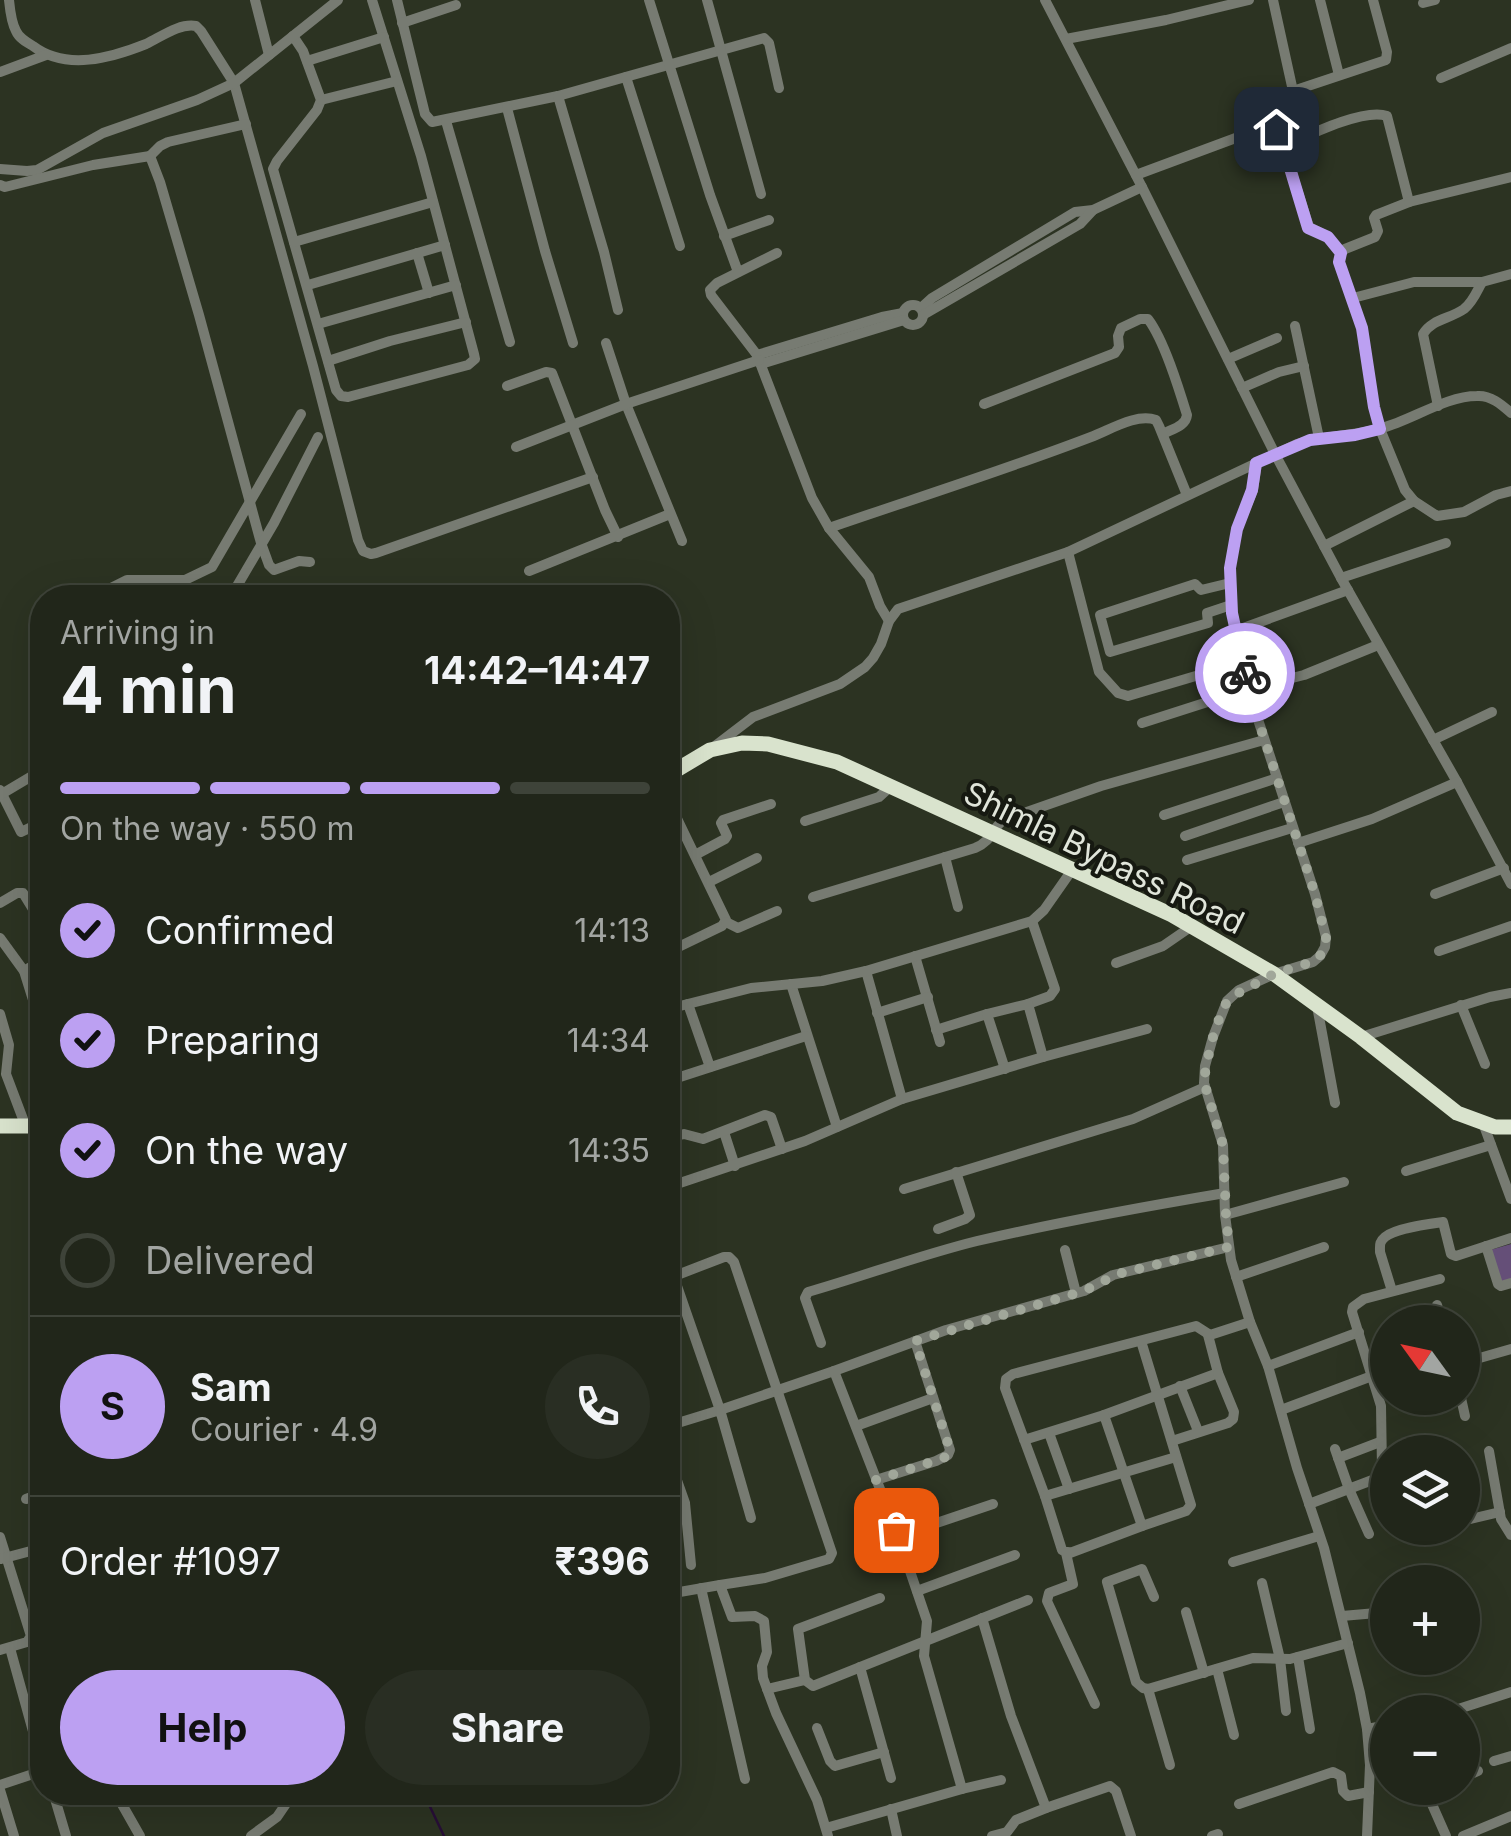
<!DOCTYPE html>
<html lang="en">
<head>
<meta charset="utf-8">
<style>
  body { margin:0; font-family:Inter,sans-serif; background:#292e23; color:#f1f3f6; height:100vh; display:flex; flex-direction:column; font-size:38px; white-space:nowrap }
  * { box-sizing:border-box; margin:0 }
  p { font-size:32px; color:#a2a5a2 }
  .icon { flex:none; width:55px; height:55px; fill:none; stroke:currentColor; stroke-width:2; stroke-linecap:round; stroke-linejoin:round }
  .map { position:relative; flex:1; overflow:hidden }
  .drawer { position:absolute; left:30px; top:585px; width:650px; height:1220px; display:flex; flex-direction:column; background:#21261a; border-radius:40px; box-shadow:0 10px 40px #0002,0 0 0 2px #3e4339 }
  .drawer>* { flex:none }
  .needle { width:65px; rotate:303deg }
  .buttons { position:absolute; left:1370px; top:1305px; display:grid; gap:20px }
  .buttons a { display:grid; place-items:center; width:110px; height:110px; border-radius:50%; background:#21261a; box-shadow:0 10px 40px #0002,0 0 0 2px #3e4339; font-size:50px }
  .pin { position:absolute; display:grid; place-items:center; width:85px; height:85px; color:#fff; margin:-42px; border-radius:20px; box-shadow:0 5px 15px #0006 }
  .courier { position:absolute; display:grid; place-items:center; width:100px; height:100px; margin:-50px; border:8px solid #bca0f2; border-radius:50%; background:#fff; color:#222; box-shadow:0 2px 12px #0007 }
  .headline em { font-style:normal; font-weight:700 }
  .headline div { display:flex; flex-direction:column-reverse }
  .headline { display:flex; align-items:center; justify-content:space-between; height:170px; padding:0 30px }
  h1 { font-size:65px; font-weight:700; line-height:75px }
  .bar { display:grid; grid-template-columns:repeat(4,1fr); gap:15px 10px; align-content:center; height:120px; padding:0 30px }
  .bar i { height:12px; border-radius:8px; background:#3e4339 }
  .bar .active { background:#bca0f2 }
  .bar p { grid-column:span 4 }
  .line { display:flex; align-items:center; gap:25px; padding:0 30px; border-top:2px solid #3e4339 }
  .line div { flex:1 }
  .round { display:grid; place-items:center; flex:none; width:105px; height:105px; border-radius:52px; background:#292e23 }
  ol { padding:0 30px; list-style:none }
  li { display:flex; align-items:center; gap:30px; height:110px }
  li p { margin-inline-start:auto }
  li .icon { padding:10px; border-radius:50%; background:#bca0f2; color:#111; stroke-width:4 }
  li:last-child { color:#a2a5a2 }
  li i { width:55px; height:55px; border:5px solid #3e4339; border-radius:50% }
  .action { display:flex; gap:20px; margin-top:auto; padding:20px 30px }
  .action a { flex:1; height:115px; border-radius:60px; background:#bca0f2; color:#111; font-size:40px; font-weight:700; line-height:115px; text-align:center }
  .action a+a { background:#292e23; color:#f1f3f6 }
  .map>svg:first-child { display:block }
  .green { fill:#654f78 }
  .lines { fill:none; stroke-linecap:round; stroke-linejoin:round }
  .stream { stroke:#270e37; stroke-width:2.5 }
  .minor { stroke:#777b72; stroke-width:10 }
  .highway { stroke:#d9e3cd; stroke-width:15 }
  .done { stroke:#a1a79a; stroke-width:10; stroke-dasharray:0 18 }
  .route { stroke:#bca0f2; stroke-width:12 }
  .labels { text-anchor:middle; stroke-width:8; stroke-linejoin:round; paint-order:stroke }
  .street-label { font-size:32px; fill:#e0e5da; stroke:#161911 }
</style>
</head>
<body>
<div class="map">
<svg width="1511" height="1836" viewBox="0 0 1511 1836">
  <rect width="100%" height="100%" fill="#2c3322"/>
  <polygon class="green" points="1511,1244 1511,1281 1500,1284 1490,1250"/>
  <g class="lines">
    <polyline class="stream" points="423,1792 444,1836"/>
    <g class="minor">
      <path d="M9,0C10,10 11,22 16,31C19,38 26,42 33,46C66,71 111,58 146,44C161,37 179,23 196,26L201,31L234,83L313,366L358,540L363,551L371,554L376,553L593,477"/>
      <polyline points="255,0 269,55"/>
      <polyline points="397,0 425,114 432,122 558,96 764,38 769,43 779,88"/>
      <polyline points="649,0 710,195 738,272"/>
      <polyline points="707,0 761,194"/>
      <polyline points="1045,0 1142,187 1275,454 1341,578 1457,782 1511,884"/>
      <polyline points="1273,0 1293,91"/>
      <polyline points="1320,0 1339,75"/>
      <polyline points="1423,3 1435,0"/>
      <polyline points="402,23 456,5"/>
      <polyline points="293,36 303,51 321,100 317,110 277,161 273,169 336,390 341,396 348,397 468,365 475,359 474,354 421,156 372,0"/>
      <polyline points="1066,39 1166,20 1249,0"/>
      <polyline points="307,61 384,37"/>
      <polyline points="0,72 46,55"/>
      <polyline points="626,77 680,246"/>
      <polyline points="1441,78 1511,48"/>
      <polyline points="1297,90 1311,133"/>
      <polyline points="558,96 604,252 618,310"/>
      <polyline points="1278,96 1386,60 1387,52 1373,0"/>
      <polyline points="321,100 397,81"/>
      <polyline points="507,108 545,251 573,343"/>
      <polyline points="446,121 510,342"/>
      <polyline points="1283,145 1309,227 1328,237 1341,253"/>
      <polyline points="150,156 160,146 168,142 246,124"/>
      <polyline points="0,169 27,171 37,170 103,133 197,100 234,83 338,0"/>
      <path d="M1136,175L1268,126L1276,129L1280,143L1287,145C1309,135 1364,108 1387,116L1409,202L1376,215L1374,218L1378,231L1375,237L1345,249L1341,253L1339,262L1362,328L1374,407L1380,429L1405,490L1414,501L1437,516L1464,512L1496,495L1511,491"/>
      <polyline points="0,185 5,187 93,165 150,156 160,182 199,315 261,543 269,565 274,570 299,561 310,562"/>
      <polyline points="1409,202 1511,177"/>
      <polyline points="724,236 769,220"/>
      <polyline points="294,242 433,202"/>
      <polyline points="417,253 429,293"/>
      <polyline points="777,253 717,283 710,290 711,295 757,355 812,498 829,528 869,577 880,606 889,621"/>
      <polyline points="308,285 445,245"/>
      <polyline points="1353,298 1414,282 1482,282 1511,274"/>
      <circle cx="913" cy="315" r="10"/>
      <polyline points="921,308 932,298 1075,212 1093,210 1142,187"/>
      <polyline points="923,315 1080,224 1093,210"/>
      <polyline points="318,324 456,285"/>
      <polyline points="1295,326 1319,438"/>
      <polyline points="606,343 626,404 682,541"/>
      <polyline points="757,355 882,317 903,313"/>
      <polyline points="1228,359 1277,338"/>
      <polyline points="328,361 390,341 466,322"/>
      <polyline points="761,364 904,320"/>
      <polyline points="507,386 546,372 552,373 605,510 618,537"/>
      <polyline points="1242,388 1279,372 1304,366"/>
      <path d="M984,404L1115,353L1119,347L1118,336L1121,328L1140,319H1148C1164,340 1179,389 1187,415C1186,426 1172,429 1163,434"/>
      <path d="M1438,406L1423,334C1432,319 1450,319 1464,309C1473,302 1477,291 1482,282"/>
      <polyline points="516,447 626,404 759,360"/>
      <polyline points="1257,463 1253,490 1237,529 1230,568 1232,613 1248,689 1315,894 1326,937 1325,947 1320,956 1313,962 1274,974 1239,990 1227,1001 1213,1037 1205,1066 1204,1083 1223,1145 1225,1215 1231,1260 1250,1322 1268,1366 1297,1468 1324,1548 1360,1693 1367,1729 1370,1765 1367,1836"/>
      <path d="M829,528C916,498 1005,470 1091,437C1110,430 1136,413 1156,420L1159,426L1187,495"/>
      <polyline points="1324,546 1414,501"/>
      <polyline points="1068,552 1099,672 1118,693 1128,696 1243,662"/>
      <polyline points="529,571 670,514"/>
      <polyline points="1341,578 1446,543"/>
      <polyline points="1230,583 1201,590 1195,584 1100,615 1110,652 1208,623 1207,613 1231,605"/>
      <polyline points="91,598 127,580 185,580 212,567 301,414"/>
      <polyline points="230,598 274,523 318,437"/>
      <polyline points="1235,631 1348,590"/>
      <polyline points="1142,723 1248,689 1304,675 1378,645"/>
      <polyline points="1433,740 1492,712"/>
      <path d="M715,746L753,717L840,684L865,667L873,658L881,644L889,621L898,609L1068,552L1297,444C1325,435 1354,436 1382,428C1412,420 1446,396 1477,396C1491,395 1502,405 1511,413"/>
      <polyline points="0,790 21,832 42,822"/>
      <polyline points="0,795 42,770"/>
      <polyline points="668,800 726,920 722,926 668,952"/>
      <polyline points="1164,815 1277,778"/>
      <polyline points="805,821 879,797 891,786"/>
      <polyline points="1185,836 1284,802"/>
      <polyline points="1298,843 1372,819 1457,782"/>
      <polyline points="695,855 725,839 727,836 721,823 723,820 771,804"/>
      <polyline points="945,857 958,907"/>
      <polyline points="1187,860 1292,828"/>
      <polyline points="38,882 42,880"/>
      <polyline points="709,882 757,858"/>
      <polyline points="1435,894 1504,868"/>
      <path d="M813,897L975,848C993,841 992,827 1004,820L1101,786L1264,740"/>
      <polyline points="0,903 17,893 23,893 42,924"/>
      <polyline points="726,922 738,928 777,911"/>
      <polyline points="0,938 24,971 34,1003 42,1018"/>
      <polyline points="1439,951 1511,926"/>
      <polyline points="915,956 940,1042"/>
      <polyline points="1116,963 1163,946 1192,926"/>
      <polyline points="24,971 42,960"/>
      <polyline points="866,971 902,1099"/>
      <polyline points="791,984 837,1127"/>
      <polyline points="688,1004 710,1067"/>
      <polyline points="1028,1004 1050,996 1055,989 1032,921"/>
      <polyline points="1461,1005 1485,1064"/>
      <polyline points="1317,1006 1335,1103"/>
      <polyline points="668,1009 751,988 822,981 866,971 1032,921 1044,910 1072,870"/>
      <polyline points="877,1013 928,997"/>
      <polyline points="0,1014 9,1045 6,1074 26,1127"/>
      <polyline points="936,1030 987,1014"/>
      <polyline points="1361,1037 1490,997 1511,993"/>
      <polyline points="668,1054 673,1072 680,1077 806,1036"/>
      <polyline points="1005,1069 987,1014 1028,1004 1043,1057"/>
      <polyline points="1483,1123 1511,1199"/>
      <polyline points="724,1132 735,1166"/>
      <polyline points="668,1138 684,1134 703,1139 765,1115 771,1117 782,1149"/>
      <polyline points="1406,1171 1491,1145"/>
      <polyline points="668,1187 805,1141 902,1099 1043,1057 1147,1029"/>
      <polyline points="904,1189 1133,1119 1205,1087"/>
      <polyline points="1225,1215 1344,1182"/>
      <polyline points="938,1229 965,1219 970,1215 956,1172"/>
      <polyline points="1486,1246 1498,1284 1501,1286 1511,1283"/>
      <polyline points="1065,1250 1076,1293"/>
      <polyline points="668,1260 720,1410 834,1371"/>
      <polyline points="672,1277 724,1257 729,1257 734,1262 832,1553 829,1559 765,1578 720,1585"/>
      <polyline points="1236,1277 1324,1247"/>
      <path d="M1392,1291L1380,1252C1380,1245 1379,1242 1385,1237C1396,1228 1429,1224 1443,1222L1451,1254L1456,1256L1511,1238"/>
      <polyline points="1437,1305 1442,1322"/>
      <polyline points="1141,1341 1191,1505 1186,1511 1142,1526"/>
      <path d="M821,1343L805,1298L808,1292C864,1276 920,1255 977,1241C1059,1222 1142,1207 1225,1193"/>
      <polyline points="1462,1363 1511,1349"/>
      <polyline points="1268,1366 1359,1332"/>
      <polyline points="1180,1386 1198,1431"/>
      <polyline points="1461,1398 1465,1416"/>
      <polyline points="1281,1410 1372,1376"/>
      <polyline points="1104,1415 1218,1373 1208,1335"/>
      <polyline points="668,1426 720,1410 751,1518"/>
      <polyline points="856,1426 933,1398"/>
      <polyline points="1049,1433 1069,1489"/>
      <polyline points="1024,1440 1104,1415 1142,1526 1070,1553 1062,1550 1045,1496 1005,1388 1006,1379 1013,1374 1196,1326 1210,1335 1250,1322"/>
      <polyline points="1172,1441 1228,1423 1233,1419 1234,1412 1218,1373"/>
      <polyline points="1335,1449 1349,1489 1369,1534"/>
      <polyline points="1489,1451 1501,1519 1511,1535"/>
      <polyline points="668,1455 685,1503 691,1565"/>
      <polyline points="1338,1458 1380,1442"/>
      <polyline points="1380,1475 1388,1495"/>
      <polyline points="876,1480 936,1461 948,1455 950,1450 915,1341"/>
      <polyline points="1045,1496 1176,1457"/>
      <polyline points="26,1499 42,1493"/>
      <polyline points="1309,1504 1375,1479 1382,1469 1381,1406 1352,1312 1353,1307 1364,1299 1440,1279"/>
      <polyline points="1462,1521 1500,1512"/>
      <polyline points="898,1536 993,1504"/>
      <polyline points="0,1537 31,1636 27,1642 0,1650"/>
      <polyline points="1066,1553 1073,1584 1049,1593 1047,1601 1095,1704"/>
      <polyline points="1,1559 42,1548"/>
      <polyline points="1233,1562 1319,1536"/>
      <polyline points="1262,1583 1280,1659 1286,1711"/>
      <polyline points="701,1588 745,1779"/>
      <polyline points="917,1591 1015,1555"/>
      <polyline points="668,1594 720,1585 732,1617 755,1616 764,1621 767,1652 762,1666 763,1678 776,1713 817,1800 828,1836"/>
      <polyline points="1154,1597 1142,1569 1107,1582 1136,1682 1143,1688 1148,1689 1253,1658 1290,1659 1348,1643"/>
      <polyline points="880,1598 798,1629 805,1680 813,1686 1028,1600"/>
      <polyline points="1186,1612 1204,1673"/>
      <polyline points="1342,1616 1388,1612"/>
      <polyline points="982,1618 1011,1716 1046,1808 1016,1820 1007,1832 992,1836"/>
      <polyline points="10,1648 42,1764"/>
      <polyline points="1298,1657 1310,1729"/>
      <polyline points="860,1667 891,1778"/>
      <polyline points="1217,1669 1234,1735"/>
      <polyline points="767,1689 805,1680"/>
      <polyline points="1148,1689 1170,1765"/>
      <polyline points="1449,1712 1511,1692"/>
      <polyline points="817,1728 830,1761 835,1766 884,1752"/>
      <polyline points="1367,1729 1388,1725"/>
      <polyline points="1494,1761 1511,1756"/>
      <polyline points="1370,1765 1388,1767"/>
      <polyline points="1462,1778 1478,1771"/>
      <polyline points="0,1785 42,1771"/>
      <polyline points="1428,1788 1431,1802 1446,1836"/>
      <polyline points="962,1789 924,1656 927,1621 896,1530 834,1371 946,1330 1084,1291 1113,1275 1229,1247"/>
      <polyline points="0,1790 14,1836"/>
      <polyline points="53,1792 66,1836"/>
      <polyline points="115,1792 140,1836"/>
      <polyline points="1239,1804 1333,1772 1341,1776 1343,1791 1348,1796 1369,1792"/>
      <polyline points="1046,1808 1110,1786 1116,1791 1131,1836"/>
      <polyline points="891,1809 897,1836"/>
      <polyline points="826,1828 962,1789 1001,1780"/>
      <polyline points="251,1836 277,1817 294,1792"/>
      <polyline points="1212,1836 1218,1834"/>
      <polyline points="1463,1836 1511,1816"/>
    </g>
    <g class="highway">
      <polyline points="668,775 710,750 742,743 768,744 837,762 1172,915 1274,974 1361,1037 1457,1113 1495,1127 1511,1127"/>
      <polyline points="0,1126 42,1126"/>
    </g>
  </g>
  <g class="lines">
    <polyline class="done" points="896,1530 876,1480 944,1458 950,1450 915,1341 1084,1291 1118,1274 1229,1247 1226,1215 1223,1145 1204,1082 1206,1066 1213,1037 1223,1007 1233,996 1274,974 1312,962 1320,956 1326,938 1315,894 1248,689 1245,673"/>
    <polyline class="route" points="1245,673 1232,613 1230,568 1237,529 1252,490 1256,463 1310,440 1355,435 1380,429 1374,407 1362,328 1339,262 1341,253 1328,237 1308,228 1283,145 1280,143 1276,129"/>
  </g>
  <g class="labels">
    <g class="street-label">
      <text transform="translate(1104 858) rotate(26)" y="11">Shimla Bypass Road</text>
    </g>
  </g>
</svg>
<div class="buttons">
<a><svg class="needle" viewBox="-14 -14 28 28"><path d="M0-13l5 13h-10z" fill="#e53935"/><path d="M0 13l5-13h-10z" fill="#a2a5a2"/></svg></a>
<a><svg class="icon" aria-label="layers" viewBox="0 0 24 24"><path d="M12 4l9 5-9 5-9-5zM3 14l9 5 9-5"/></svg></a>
<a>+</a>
<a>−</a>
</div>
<div class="pin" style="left:896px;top:1530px;background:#ea580c"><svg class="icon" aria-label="bag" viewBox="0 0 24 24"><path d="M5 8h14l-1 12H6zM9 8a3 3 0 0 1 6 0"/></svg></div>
<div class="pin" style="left:1276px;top:129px;background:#1f2937"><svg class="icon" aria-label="home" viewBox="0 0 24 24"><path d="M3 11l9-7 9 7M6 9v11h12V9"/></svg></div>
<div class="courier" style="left:1245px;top:673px"><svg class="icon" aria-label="bike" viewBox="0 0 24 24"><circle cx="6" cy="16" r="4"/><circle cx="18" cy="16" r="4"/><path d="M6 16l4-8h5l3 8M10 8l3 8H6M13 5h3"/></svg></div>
<section class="drawer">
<div class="headline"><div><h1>4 min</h1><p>Arriving in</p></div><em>14:42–14:47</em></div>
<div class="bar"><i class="active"></i><i class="active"></i><i class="active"></i><i></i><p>On the way · 550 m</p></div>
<ol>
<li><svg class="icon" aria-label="check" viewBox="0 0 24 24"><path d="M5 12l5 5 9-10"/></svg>Confirmed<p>14:13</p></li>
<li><svg class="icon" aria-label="check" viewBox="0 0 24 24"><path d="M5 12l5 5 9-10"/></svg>Preparing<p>14:34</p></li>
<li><svg class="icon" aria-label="check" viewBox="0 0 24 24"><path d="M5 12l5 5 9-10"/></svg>On the way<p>14:35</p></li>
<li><i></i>Delivered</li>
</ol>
<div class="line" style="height:180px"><b class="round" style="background:#bca0f2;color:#111">S</b><div><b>Sam</b><p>Courier · 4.9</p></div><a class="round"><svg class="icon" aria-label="phone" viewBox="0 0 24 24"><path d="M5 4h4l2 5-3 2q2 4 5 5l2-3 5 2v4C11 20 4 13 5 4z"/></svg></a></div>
<div class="line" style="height:130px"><div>Order #1097</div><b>₹396</b></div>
<div class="action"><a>Help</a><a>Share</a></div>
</section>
</div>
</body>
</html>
